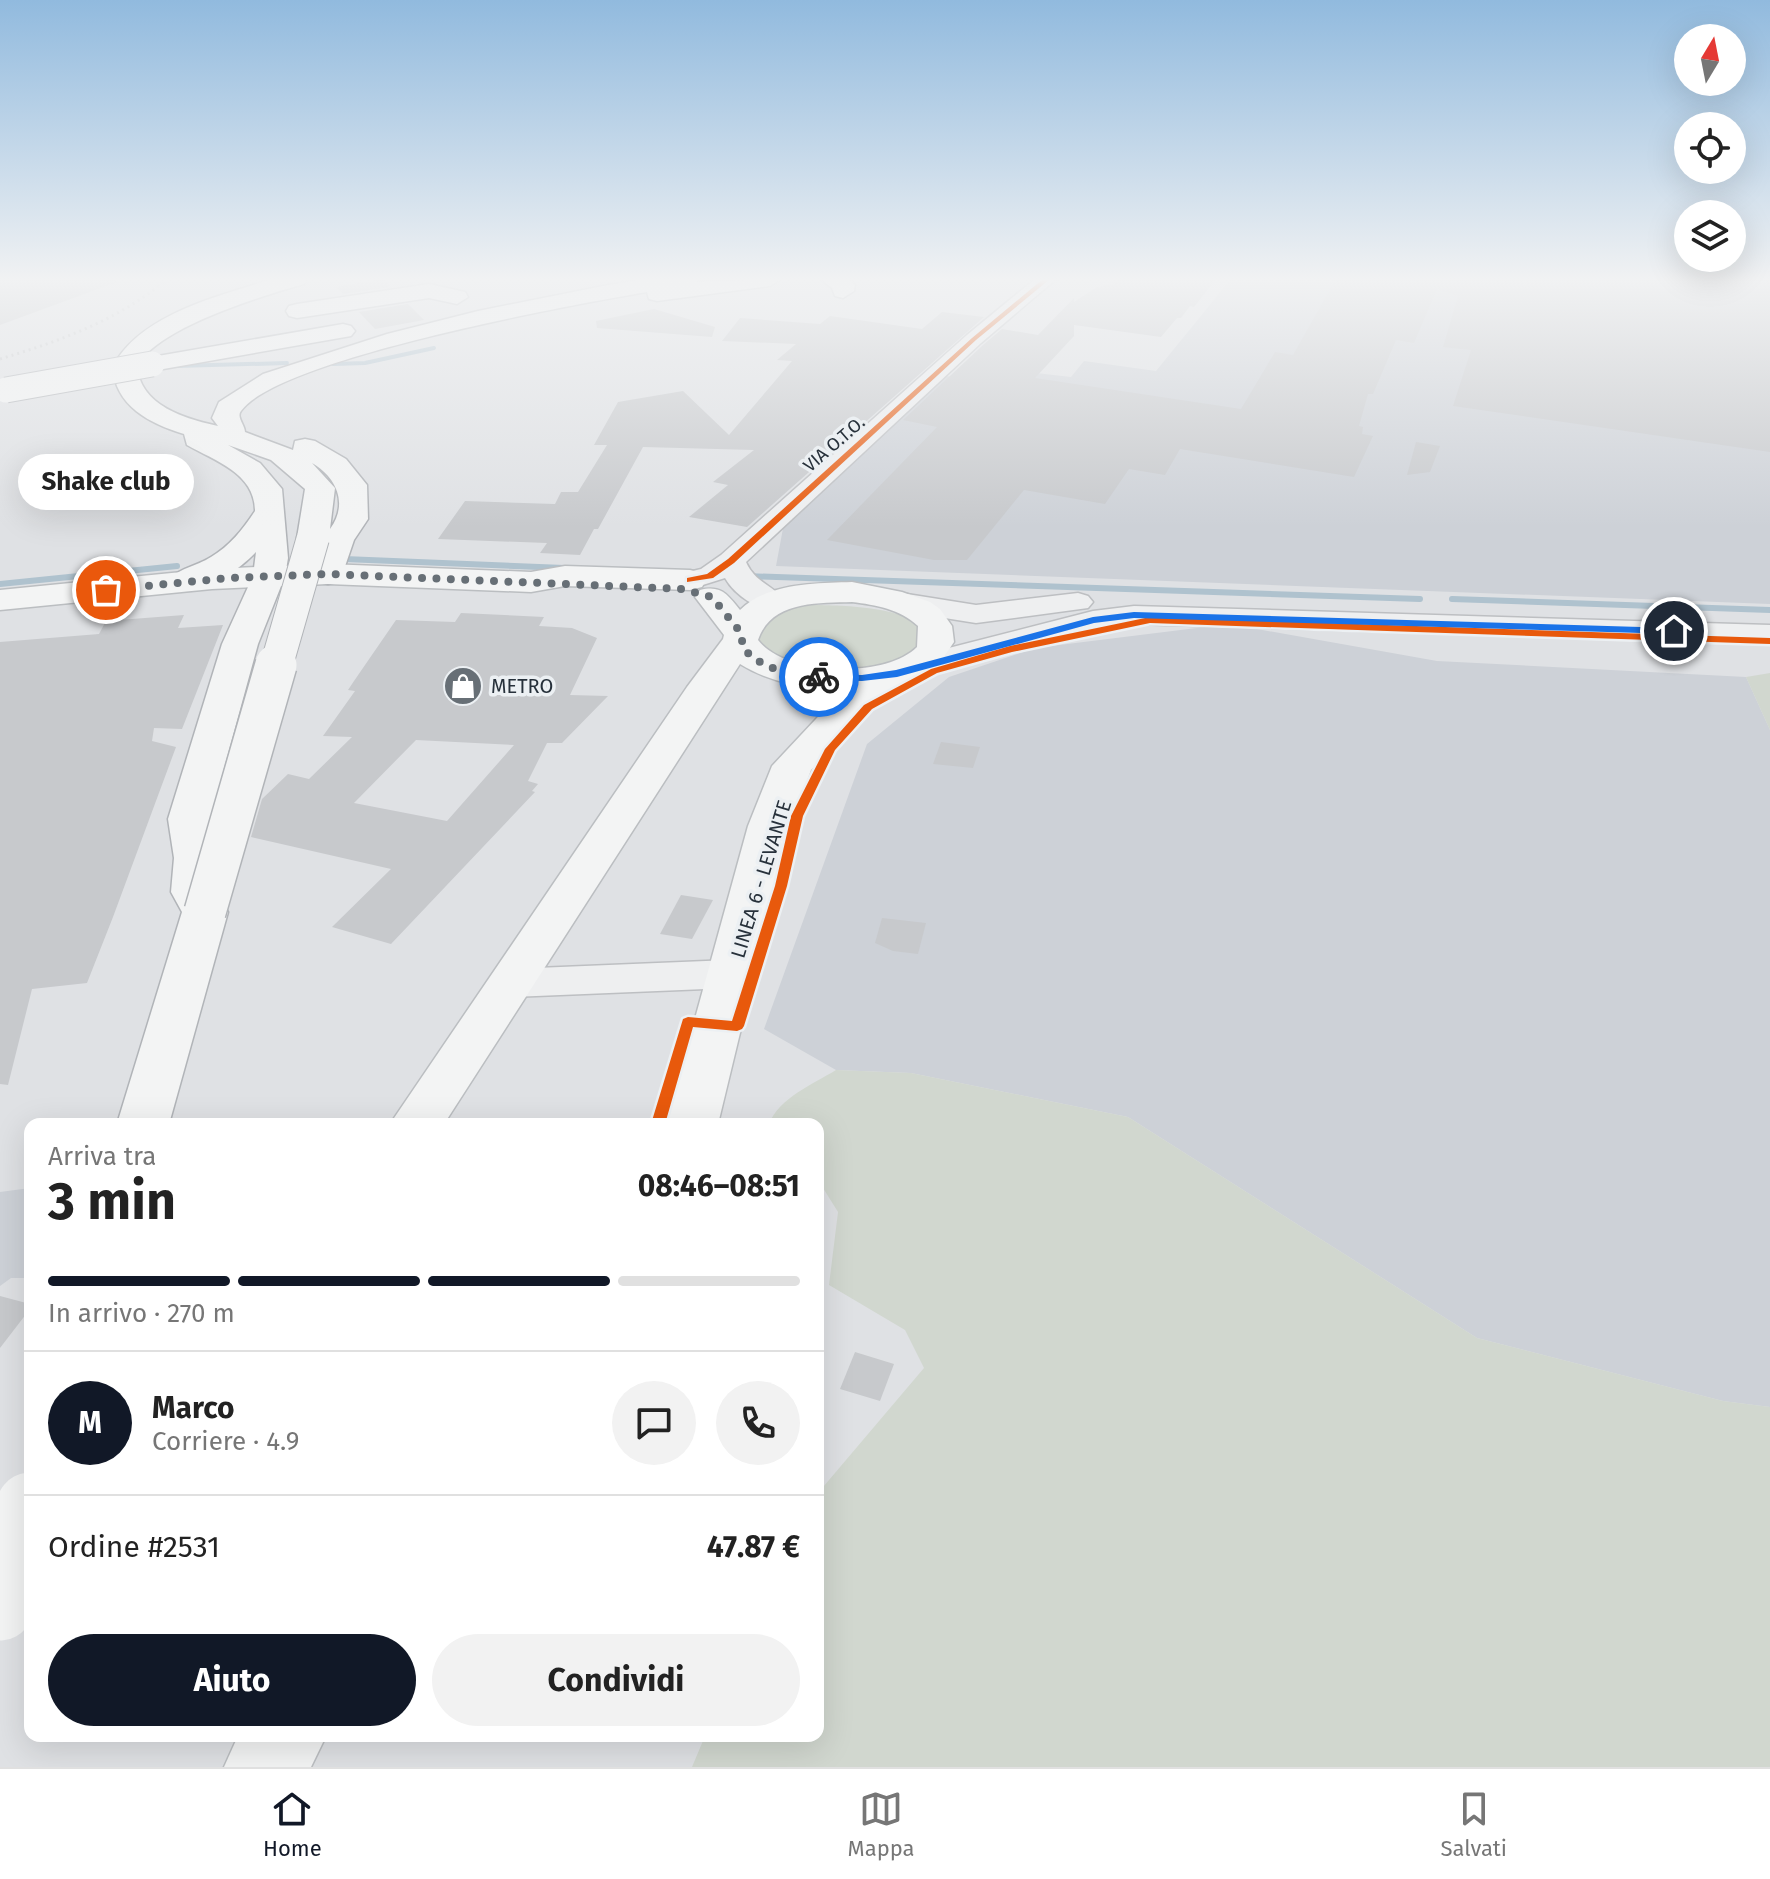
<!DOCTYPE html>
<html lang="it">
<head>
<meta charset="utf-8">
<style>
  body { margin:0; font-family:"Fira Sans",sans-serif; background:#f2f2f2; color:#222; height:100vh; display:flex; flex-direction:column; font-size:30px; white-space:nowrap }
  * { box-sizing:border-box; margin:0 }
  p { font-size:26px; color:#767676 }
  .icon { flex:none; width:44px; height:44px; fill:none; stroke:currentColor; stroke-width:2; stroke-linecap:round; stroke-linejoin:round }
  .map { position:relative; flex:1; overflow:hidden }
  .drawer { position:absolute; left:24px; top:1118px; width:800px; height:624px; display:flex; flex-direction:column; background:#fff; border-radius:16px; box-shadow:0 8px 32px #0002 }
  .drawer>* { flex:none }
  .needle { width:52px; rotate:10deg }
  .tools { position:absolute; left:1674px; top:24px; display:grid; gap:16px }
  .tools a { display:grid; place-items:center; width:72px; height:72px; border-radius:50%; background:#fff; box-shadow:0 8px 32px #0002; font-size:40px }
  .pin { position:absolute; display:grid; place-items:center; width:68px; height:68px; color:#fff; margin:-34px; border:4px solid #fff; border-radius:50%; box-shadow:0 2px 8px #0007 }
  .courier { position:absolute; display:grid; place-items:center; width:80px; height:80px; margin:-40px; border:6px solid #1a73e8; border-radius:50%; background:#fff; color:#222; box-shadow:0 2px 10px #0007 }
  .bubble { position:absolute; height:56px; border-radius:28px; background:#fff; box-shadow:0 8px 32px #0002; font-size:26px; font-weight:700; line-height:56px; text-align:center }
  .overview em { font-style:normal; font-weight:700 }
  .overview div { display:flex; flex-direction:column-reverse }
  .overview { display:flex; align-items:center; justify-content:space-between; height:136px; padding:0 24px }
  h1 { font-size:52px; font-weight:700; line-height:60px }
  .bar { display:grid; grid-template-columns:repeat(4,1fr); gap:12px 8px; align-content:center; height:96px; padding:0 24px }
  .bar i { height:10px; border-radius:6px; background:#e0e0e0 }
  .bar .current { background:#111827 }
  .bar p { grid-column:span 4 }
  .line { display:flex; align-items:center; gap:20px; padding:0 24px; border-top:2px solid #e0e0e0 }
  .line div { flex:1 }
  .round { display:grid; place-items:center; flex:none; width:84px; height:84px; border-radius:42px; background:#f2f2f2 }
  .button { display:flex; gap:16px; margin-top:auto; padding:16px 24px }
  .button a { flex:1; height:92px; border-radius:48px; background:#111827; color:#fff; font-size:32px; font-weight:700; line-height:92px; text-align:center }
  .button a+a { background:#f2f2f2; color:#222 }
  .tab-bar { display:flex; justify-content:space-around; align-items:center; height:112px; border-top:2px solid #e0e0e0; background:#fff; font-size:22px; color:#767676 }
  .tab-bar a { display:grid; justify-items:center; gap:4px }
  .tab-bar .current { color:#111827 }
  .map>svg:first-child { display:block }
  .built { fill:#cdd1d7 }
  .green { fill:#d1d7cf }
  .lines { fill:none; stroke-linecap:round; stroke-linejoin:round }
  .stream-far1 { stroke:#afc2ce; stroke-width:4 }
  .stream { stroke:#afc2ce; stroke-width:6 }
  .building { fill:#c7c9cc; fill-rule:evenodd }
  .minor-casing { stroke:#bdbfc2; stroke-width:3 }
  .major-casing { stroke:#bbbec1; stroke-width:3 }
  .highway-casing { stroke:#b1b4b8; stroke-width:3 }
  .minor { fill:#eeeff0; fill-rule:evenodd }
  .major { fill:#f3f4f4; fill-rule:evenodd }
  .highway { fill:#f3f4f4; fill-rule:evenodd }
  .rail { stroke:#c7c9cb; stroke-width:3; stroke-dasharray:2 4; stroke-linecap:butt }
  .highway-bridge-far3-casing { stroke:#b1b4b8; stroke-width:27; stroke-linecap:butt }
  .highway-bridge-far2-casing { stroke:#b1b4b8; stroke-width:34; stroke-linecap:butt }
  .highway-bridge-far1-casing { stroke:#b1b4b8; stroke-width:44; stroke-linecap:butt }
  .highway-bridge-casing { stroke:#b1b4b8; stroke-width:70; stroke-linecap:butt }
  .highway-bridge-far3 { stroke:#f3f4f4; stroke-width:25 }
  .highway-bridge-far2 { stroke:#f3f4f4; stroke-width:32 }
  .highway-bridge-far1 { stroke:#f3f4f4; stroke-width:41 }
  .highway-bridge { stroke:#f3f4f4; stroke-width:67 }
  .cycleway-casing { stroke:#ecf0f3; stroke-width:5 }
  .cycleway { fill:#e8590c; fill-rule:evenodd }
  .route { fill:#1a73e8 }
  .done { stroke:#676f76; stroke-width:8; stroke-dasharray:0 14.4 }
  .labels { text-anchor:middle; stroke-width:7; stroke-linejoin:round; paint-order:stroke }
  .far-street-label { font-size:18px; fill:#27313b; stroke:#ecf0f3 }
  .poi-label { font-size:20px; fill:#27313b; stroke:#ecf0f3; text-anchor:start }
  .street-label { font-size:20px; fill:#27313b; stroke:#ecf0f3 }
</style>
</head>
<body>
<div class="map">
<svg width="1770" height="1767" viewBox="0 0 1770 1767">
  <rect width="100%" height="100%" fill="#dfe1e4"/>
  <g class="built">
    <polygon points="1231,279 1770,279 1770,604 776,566 784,523 946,376 1005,384 1027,372 1071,377 1084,361 1156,371"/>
    <polygon points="1229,624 1437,661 1746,677 1770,730 1770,1407 1723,1401 1477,1338 1128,1117 911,1073 836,1070 764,1029 867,744 949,677 1035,648"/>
    <polygon points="30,1188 30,1278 11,1278 0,1286 0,1192"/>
  </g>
  <g class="green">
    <path d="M807,605C824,605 947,604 917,647C896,677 804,673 775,659C768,656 762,647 757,642C765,613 779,611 807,605Z"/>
    <polygon points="1770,673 1770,730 1746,677"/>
    <path d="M836,1070L911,1073L1128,1117L1477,1338L1723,1401L1770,1407V1767H692L705,1736H818V1493L924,1368L905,1330L829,1285L838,1212L818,1180V1124H769C779,1098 813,1084 836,1070Z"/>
  </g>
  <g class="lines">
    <g class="stream-far1">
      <polyline points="333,364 365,363 434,348"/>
      <polyline points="176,366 287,363"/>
    </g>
    <g class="stream">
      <polyline points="344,559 564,568"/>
      <polyline points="745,576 1420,599"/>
      <polyline points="0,584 177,566"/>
      <polyline points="1452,599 1770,610"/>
    </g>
  </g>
  <g class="building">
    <polygon points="0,279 116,279 117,282 0,325"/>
    <polygon points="383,279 390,287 343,294 336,287"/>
    <polygon points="1118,279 1216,279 1194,307 1190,306 1181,318 1177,318 1161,337 1074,325 1074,336 1035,378 1241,409 1275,352 1293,355 1336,279 1770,279 1770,452 1453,406 1471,350 1443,347 1458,296 1437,289 1414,343 1396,340 1373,394 1368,394 1359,426 1363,427 1362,434 1373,436 1354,477 1180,449 1165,475 1129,469 1105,504 1024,490 967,560 934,560 827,540 937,427 903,420 983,345 1002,329 1038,335 1074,298 1074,302 1097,287 1113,284"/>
    <polygon points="408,304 424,320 375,329 359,312"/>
    <polygon points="654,309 715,327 712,337 597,328 596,321"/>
    <polygon points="942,312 984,317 747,527 689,517 728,485 713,482 754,450 643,447 598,529 594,529 580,555 540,553 547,543 438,539 465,501 555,504 561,492 578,492 607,445 594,445 618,402 683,391 729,435 792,361 777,360 796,344 722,341 740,318 820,324 830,316 922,329"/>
    <polygon points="1416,442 1440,446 1430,472 1407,475"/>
    <path d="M461,613L544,617L539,626L572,628L597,638L570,695L608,696L562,743H547L528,781L538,784L532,791L535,792L391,944L332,927L391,869L251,837L262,799L288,774L309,779L352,737L323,736L355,691L348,690L354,681L396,620L455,622ZM416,740L514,745L447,821L354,803Z"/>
    <polygon points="184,615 178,628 223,625 182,729 154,728 152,741 176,747 113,917 87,983 32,989 8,1085 0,1084 0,642 99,634 106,621"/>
    <polygon points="941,742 980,747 973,768 933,764"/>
    <polygon points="681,895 713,900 692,939 660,934"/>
    <polygon points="882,918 926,923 918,954 893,951 875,943"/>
    <polygon points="0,1296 30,1304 30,1309 0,1348"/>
    <polygon points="855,1352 894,1364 880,1401 840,1389"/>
  </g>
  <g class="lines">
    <g class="minor-casing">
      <g id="minor">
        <path d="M1035,279H1056L981,343L746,562C756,584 774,585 787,603L782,609C762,614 735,596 725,578L690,589L680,586L676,580L680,574L701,569L721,555L967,335Z"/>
        <polygon points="1078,593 1088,596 1093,602 1088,608 976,623 907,612 897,609 892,603 897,597 907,594 976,605"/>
        <polygon points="1134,606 1770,625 1770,643 1134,624 1094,629 909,677 898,675 893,668 898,661 1093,611"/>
        <polygon points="730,960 744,964 750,974 744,984 730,988 512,997 497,993 491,983 497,973 512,969"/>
      </g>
    </g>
    <g class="major-casing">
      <g id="major">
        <polygon points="328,564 531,572 565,566 690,570 702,573 706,580 702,587 690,590 565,586 531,592 328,584 212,589 0,610 0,590 212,569"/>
        <path d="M852,582L902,592L930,602L940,609L952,626L954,642L936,668L910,680L856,720L811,770L790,826L718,1124H666L748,826L772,766L830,704L850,690C811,689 774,685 740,664L444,1124H390L687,687L723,639L724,635L695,597L700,590C721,585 727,594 740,610C767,583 817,583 852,582ZM852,602C876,605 900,609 918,626L917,647C885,679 785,676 758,640C771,601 817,603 852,602Z"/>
        <polygon points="238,1736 326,1736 311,1767 224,1767"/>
      </g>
    </g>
    <g class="highway-casing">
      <g id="highway">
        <path d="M272,279H307L304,284C262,296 158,327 137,366C140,406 186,419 218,426L212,418L219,402L263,374L387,334L478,311L603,286L644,279H698L696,282L781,279L770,286L657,301L649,299L647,292C576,304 279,358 241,411C236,417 245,425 245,432L293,450L295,441L305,439L315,441L346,459L367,485L368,519L354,540L340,581L328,584L316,581L312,574L320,546L302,545L297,538L305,489L271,460L228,445L260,463L282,489L288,558L285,576L258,644L210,819L218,858L215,892L228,912L169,1124H117L182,912L171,892L174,858L168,819L222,644L253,576L256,552C236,573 201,596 171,589L167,582C176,569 197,566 211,557C230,546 243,529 255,511C255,473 215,461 187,445L184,434C151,424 114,406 113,366C141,314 219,296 272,279ZM312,463C336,477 349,503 330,529L335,488Z"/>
        <polygon points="821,279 849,279 855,285 854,291 843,298 835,296 832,288"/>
        <polygon points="429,284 465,292 468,297 457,304 429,298 297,318 289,316 286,311 289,306 297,304"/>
        <polygon points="343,324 351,326 355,331 351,336 152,371 143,369 140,364 143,359 152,357"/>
      </g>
    </g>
    <use href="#minor" class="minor"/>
    <use href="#major" class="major"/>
    <use href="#highway" class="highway"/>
    <path class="rail" d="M0,359C60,341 119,320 167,279"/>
    <g class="highway-bridge-far3-casing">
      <polyline id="highway-bridge-far3" points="6,390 152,364"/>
    </g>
    <g class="highway-bridge-far2-casing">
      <polyline id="highway-bridge-far2" points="276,667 313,538"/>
    </g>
    <g class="highway-bridge-far1-casing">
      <polyline id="highway-bridge-far1" points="205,912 276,665"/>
    </g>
    <g class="highway-bridge-casing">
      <polyline id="highway-bridge" points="0,1607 30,1506"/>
    </g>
    <use href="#highway-bridge-far3" class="highway-bridge-far3"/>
    <use href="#highway-bridge-far2" class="highway-bridge-far2"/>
    <use href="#highway-bridge-far1" class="highway-bridge-far1"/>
    <use href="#highway-bridge" class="highway-bridge"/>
    <g class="cycleway-casing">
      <g id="cycleway">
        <polygon points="1043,279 1050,279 976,340 734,563 713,578 687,582 687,578 707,574 728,559 972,338"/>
        <polygon points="1150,617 1770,638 1770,644 1150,623 1012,652 937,673 872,709 835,750 803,816 787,886 744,1026 742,1029 737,1031 693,1027 665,1124 651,1124 683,1019 688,1017 732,1021 775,886 791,816 825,749 864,705 931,669 1010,646"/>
      </g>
    </g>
    <use href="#cycleway" class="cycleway"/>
  </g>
  <linearGradient id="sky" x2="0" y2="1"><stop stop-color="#91bade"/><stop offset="0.53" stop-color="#f1f2f3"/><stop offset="1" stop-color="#f1f2f3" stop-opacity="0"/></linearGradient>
  <rect width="1770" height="527" fill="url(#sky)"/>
  <polygon class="route" points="1134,612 1674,628 1679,631 1674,634 1134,618 1094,623 897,677 862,681 819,680 813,677 819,674 862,675 896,670 1093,617"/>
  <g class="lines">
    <path class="done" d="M106,590L228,578L328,574L682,589L712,597L741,633L743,648C762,670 791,674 819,677"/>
  </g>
  <defs>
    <g id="shop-disc" transform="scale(2)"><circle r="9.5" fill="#676f76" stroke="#ecf0f3"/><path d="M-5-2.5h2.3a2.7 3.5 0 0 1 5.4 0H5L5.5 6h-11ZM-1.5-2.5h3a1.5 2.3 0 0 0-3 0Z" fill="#fff"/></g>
  </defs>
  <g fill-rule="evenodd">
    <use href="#shop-disc" x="463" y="686"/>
  </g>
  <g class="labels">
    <g class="far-street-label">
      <text transform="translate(834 444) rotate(-41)" y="6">VIA O.T.O.</text>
    </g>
    <g class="poi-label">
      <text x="491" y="693">METRO</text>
    </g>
    <g class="street-label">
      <text transform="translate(761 879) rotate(-73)" y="7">LINEA 6 - LEVANTE</text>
    </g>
  </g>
</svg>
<div class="tools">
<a><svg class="needle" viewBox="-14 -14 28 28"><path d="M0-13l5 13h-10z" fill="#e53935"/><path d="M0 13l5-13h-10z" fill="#767676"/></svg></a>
<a><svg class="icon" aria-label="locate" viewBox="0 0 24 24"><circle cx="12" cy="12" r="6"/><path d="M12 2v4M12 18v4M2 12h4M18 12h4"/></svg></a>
<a><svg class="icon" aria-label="layers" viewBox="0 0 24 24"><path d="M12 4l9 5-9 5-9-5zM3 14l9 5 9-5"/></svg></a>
</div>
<div class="pin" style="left:106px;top:590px;background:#ea580c"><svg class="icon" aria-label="bag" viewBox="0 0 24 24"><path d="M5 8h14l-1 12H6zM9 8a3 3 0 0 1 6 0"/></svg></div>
<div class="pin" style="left:1674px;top:631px;background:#1f2937"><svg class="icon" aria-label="home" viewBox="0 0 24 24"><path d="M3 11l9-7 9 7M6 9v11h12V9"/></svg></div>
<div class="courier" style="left:819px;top:677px"><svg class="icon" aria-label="bike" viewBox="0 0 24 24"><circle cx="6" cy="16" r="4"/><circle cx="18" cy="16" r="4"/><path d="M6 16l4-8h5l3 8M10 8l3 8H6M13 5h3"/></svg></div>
<div class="bubble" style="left:18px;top:454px;width:176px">Shake club</div>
<section class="drawer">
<div class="overview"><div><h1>3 min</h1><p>Arriva tra</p></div><em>08:46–08:51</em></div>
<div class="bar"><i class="current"></i><i class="current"></i><i class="current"></i><i></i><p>In arrivo · 270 m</p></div>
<div class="line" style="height:144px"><b class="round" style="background:#111827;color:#fff">M</b><div><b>Marco</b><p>Corriere · 4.9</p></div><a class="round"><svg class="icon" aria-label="chat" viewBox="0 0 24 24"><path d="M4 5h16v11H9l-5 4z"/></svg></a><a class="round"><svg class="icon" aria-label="phone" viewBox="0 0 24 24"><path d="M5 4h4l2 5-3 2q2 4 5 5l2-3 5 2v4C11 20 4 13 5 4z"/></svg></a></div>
<div class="line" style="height:104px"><div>Ordine #2531</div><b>47.87 €</b></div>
<div class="button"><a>Aiuto</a><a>Condividi</a></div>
</section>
</div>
<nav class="tab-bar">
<a class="current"><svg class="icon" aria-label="home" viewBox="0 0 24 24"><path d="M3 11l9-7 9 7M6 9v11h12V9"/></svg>Home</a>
<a><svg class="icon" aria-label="map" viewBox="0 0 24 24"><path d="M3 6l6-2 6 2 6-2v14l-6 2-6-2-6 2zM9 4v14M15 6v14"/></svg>Mappa</a>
<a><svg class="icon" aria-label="saved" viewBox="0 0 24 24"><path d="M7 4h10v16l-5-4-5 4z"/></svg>Salvati</a>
</nav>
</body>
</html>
